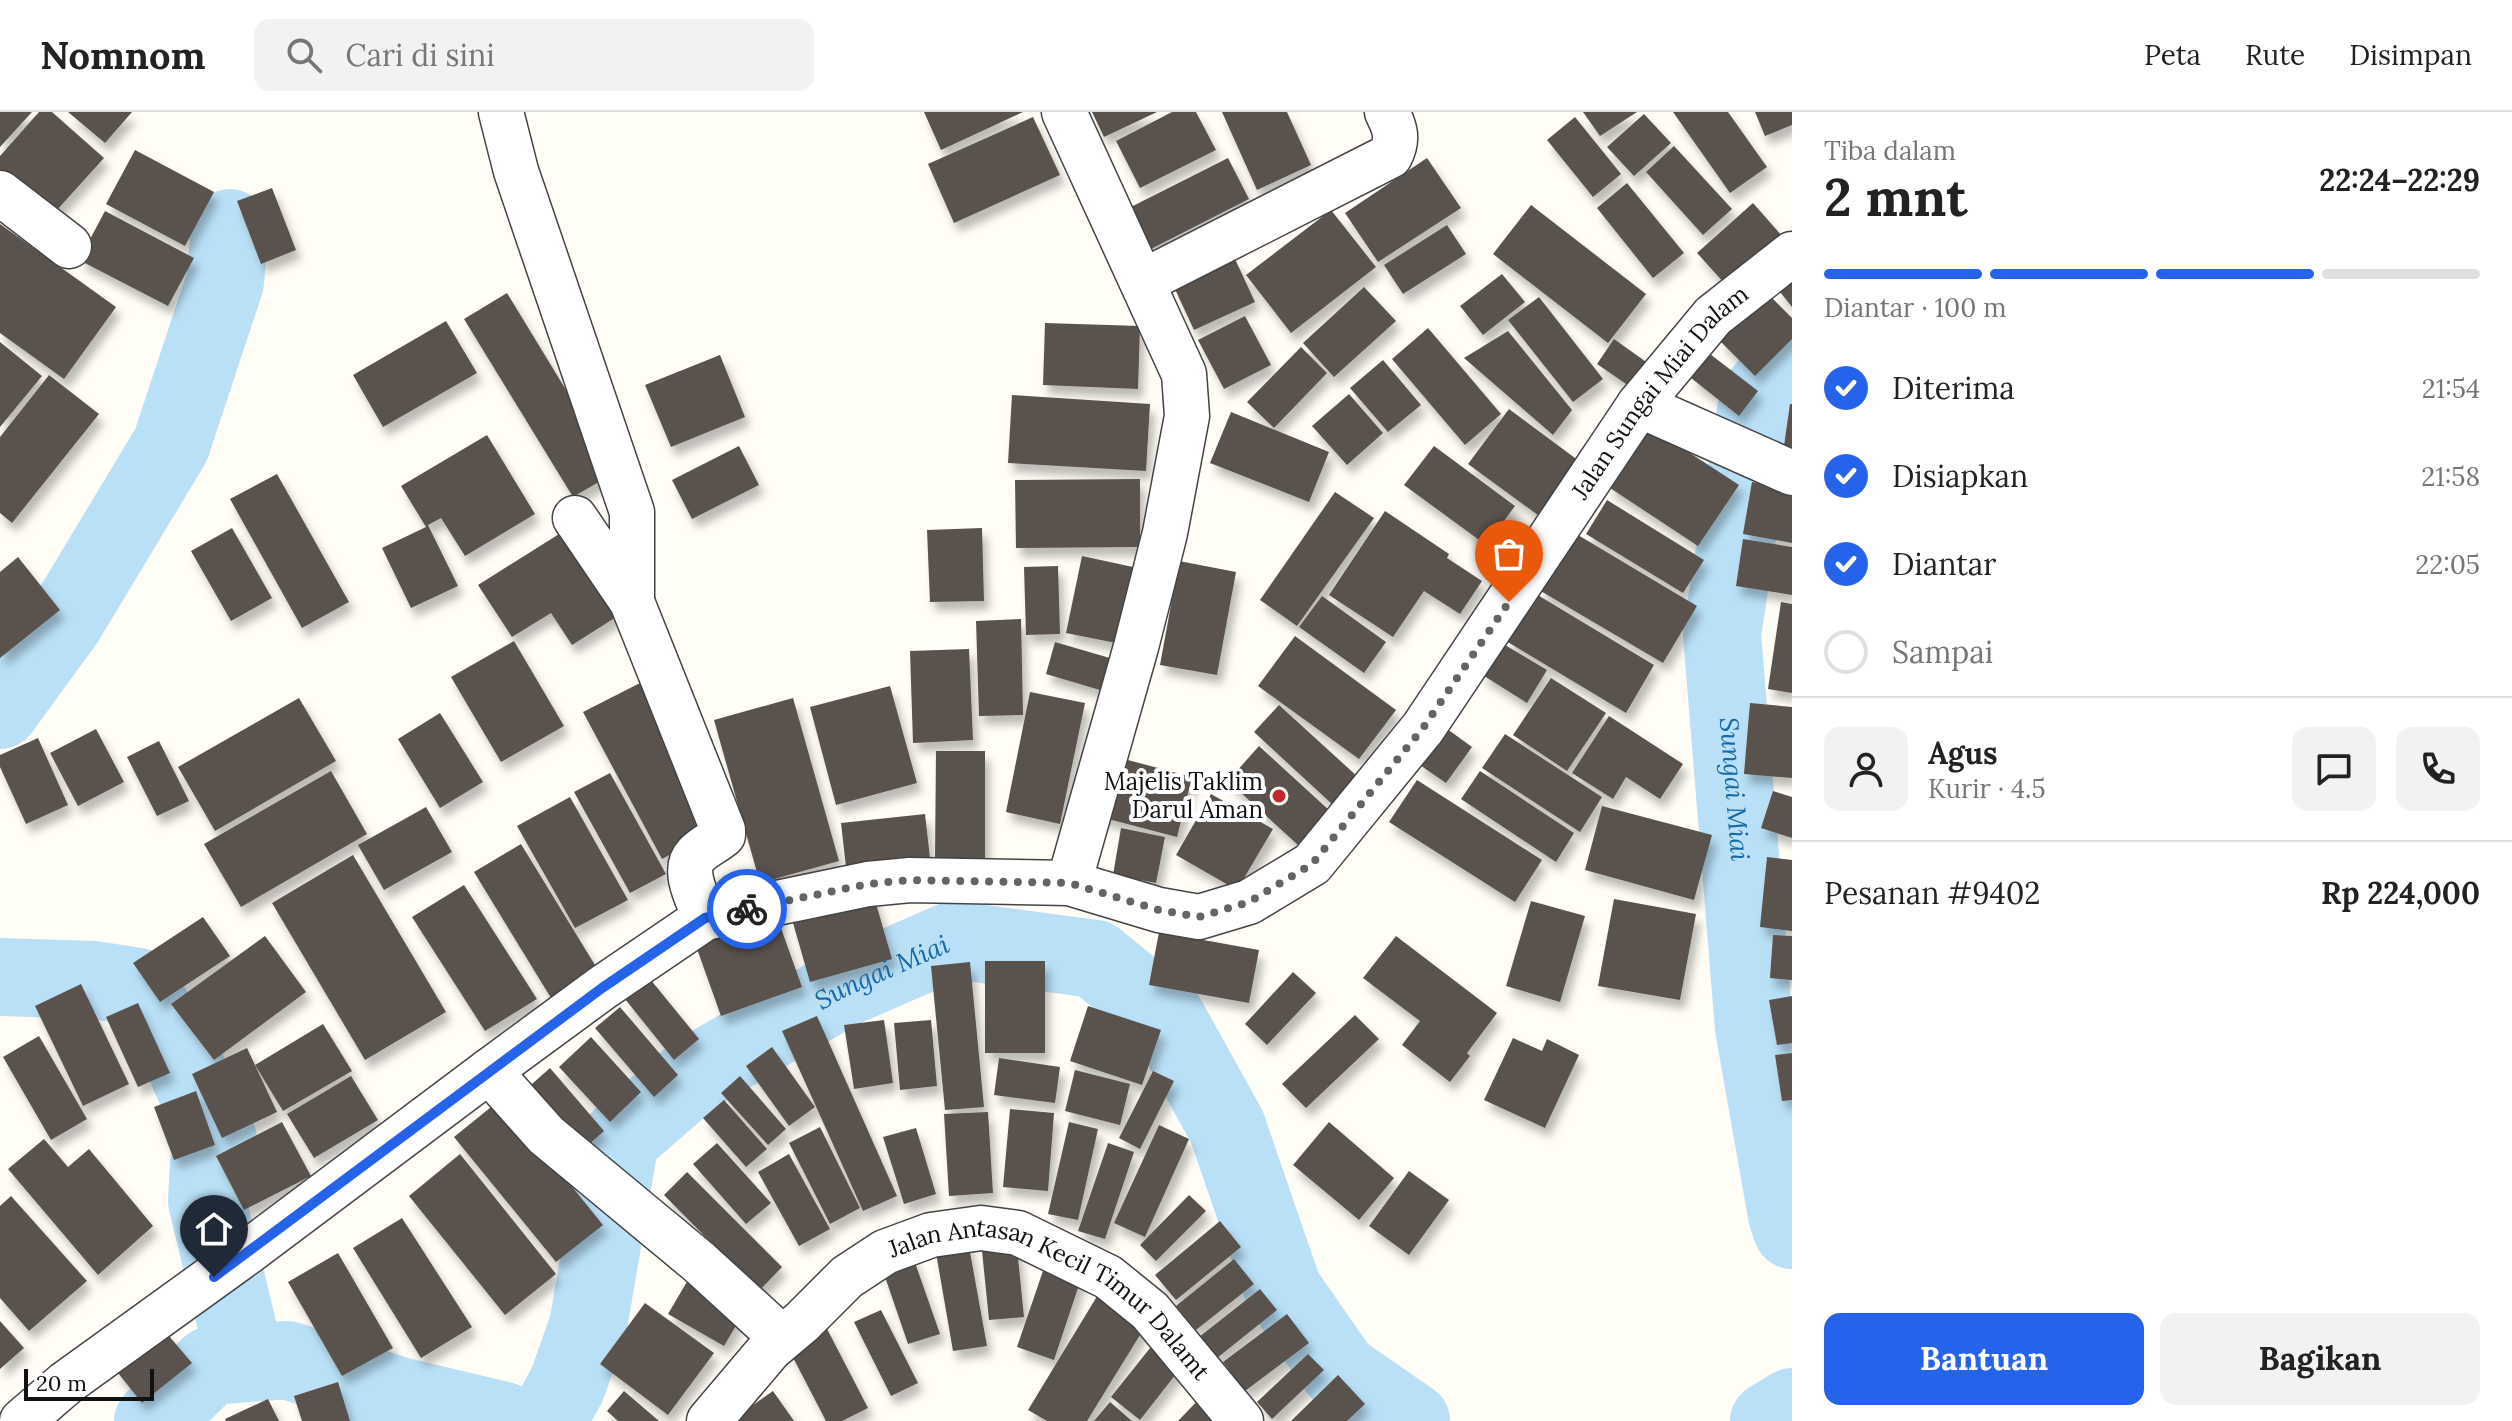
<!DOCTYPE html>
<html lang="id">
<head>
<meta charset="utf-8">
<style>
  body { margin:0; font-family:Lora,serif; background:#f2f2f2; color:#222; height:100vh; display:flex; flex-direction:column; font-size:30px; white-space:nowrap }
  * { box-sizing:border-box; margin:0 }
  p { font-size:26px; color:#767676 }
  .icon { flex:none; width:44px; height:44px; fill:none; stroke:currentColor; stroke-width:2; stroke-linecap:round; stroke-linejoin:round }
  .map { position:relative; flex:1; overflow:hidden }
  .details { display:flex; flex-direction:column; background:#fff; width:720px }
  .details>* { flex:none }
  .scale { position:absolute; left:24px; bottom:20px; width:130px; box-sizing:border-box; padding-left:8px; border:4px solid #111; border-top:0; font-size:22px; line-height:28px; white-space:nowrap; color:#111; -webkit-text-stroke:6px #fff; paint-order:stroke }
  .pin { position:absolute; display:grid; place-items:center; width:68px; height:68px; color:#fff; margin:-82px -34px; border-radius:50% 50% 50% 0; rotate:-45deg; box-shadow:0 0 8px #0007 }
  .pin .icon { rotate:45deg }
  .courier { position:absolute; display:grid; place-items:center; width:80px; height:80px; margin:-40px; border:6px solid #2563eb; border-radius:50%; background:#fff; color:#222; box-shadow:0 2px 10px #0007 }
  .overview em { font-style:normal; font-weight:700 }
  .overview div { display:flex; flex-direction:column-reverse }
  .overview { display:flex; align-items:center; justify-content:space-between; height:136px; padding:0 32px }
  h1 { font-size:52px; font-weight:700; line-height:60px }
  .bar { display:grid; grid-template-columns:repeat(4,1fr); gap:12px 8px; align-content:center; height:96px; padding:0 32px }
  .bar i { height:10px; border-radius:6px; background:#e0e0e0 }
  .bar .current { background:#2563eb }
  .bar p { grid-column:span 4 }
  .line { display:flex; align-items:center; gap:20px; padding:0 32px; border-top:2px solid #e0e0e0 }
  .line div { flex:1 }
  .round { display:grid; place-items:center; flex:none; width:84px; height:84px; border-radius:16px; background:#f2f2f2 }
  ol { padding:0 32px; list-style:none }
  li { display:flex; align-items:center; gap:24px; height:88px }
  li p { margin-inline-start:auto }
  li .icon { padding:8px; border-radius:50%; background:#2563eb; color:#fff; stroke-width:4 }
  li:last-child { color:#767676 }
  li i { width:44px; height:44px; border:4px solid #e0e0e0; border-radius:50% }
  .primary-button { display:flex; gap:16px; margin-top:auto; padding:16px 32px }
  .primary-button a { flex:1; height:92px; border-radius:16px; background:#2563eb; color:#fff; font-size:32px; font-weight:700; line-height:92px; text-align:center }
  .primary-button a+a { background:#f2f2f2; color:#222 }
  header { display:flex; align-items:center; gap:48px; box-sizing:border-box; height:112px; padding:0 40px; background:#fff; border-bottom:2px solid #e0e0e0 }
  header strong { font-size:38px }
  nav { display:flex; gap:44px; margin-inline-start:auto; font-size:28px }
  .search { width:560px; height:72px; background:#f2f2f2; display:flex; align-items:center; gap:20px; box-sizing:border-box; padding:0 28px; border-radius:16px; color:#767676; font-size:30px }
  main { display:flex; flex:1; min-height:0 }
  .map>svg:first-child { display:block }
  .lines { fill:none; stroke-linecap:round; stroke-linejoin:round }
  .river { stroke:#b9e0f7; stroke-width:78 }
  .building { fill:#5a524d; filter:url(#shadow) }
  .minor-casing { stroke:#444; stroke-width:47 }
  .minor { stroke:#fff; stroke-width:44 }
  .done { stroke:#646461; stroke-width:8; stroke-dasharray:0 14.4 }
  .route { stroke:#2563eb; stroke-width:10 }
  .poi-dot { fill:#c4262e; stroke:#fff; stroke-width:3 }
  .labels { text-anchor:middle; stroke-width:8; stroke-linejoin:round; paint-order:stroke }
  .street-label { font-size:24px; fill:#111; stroke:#fff }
  .poi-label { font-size:24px; fill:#111; stroke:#fff; text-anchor:end }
  .water-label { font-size:26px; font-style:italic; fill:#1768a6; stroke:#fff }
</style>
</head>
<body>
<header>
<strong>Nomnom</strong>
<div class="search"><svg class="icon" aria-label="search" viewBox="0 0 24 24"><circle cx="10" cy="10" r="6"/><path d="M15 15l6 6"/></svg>Cari di sini</div>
<nav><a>Peta</a><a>Rute</a><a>Disimpan</a></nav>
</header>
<main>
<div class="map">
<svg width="1792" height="1309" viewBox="0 0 1792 1309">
  <defs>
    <filter id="shadow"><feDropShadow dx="5" dy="9" stdDeviation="4" flood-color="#0004"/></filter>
  </defs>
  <rect width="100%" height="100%" fill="#fffdf5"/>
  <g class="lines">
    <g class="river">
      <path id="s1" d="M1792,250L1776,264L1758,286L1722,522L1754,916L1787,1103L1792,1118"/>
      <polyline points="0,598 65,509 171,333 225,170 230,116"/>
      <polyline points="0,865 94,868 139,875 182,946 218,1027 209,1052 207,1089 246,1251"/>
      <polyline points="153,1309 210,1254 287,1248 399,1284 504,1309"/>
      <path id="s2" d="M547,1309L567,1273L588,1214L620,1027L694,963L839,878L954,828L1095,847L1166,905L1227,1015L1283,1178L1340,1260L1411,1309"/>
      <polyline points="1769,1309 1792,1295"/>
    </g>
  </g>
  <g class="building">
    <polygon points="0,0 32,0 0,35"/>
    <polygon points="39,0 52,0 104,46 47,109 0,68 0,44"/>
    <polygon points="68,0 132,0 105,31"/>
    <polygon points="924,0 1023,0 941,38"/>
    <polygon points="1092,0 1157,0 1104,25"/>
    <polygon points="1172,0 1196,0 1216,38 1140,76 1116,29"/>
    <polygon points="1222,0 1287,0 1311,53 1257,78"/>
    <polygon points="1583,0 1637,0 1600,24"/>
    <polygon points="1673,0 1728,0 1767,55 1730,81"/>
    <polygon points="1755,0 1792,0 1792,13 1765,24"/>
    <polygon points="1644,2 1671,31 1634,64 1607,35"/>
    <polygon points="1033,5 1060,63 954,111 928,52"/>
    <polygon points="1575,5 1621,62 1593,85 1547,28"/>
    <polygon points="1674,34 1732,97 1703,123 1646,60"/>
    <polygon points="135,38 214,80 185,134 106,92"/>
    <polygon points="1228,46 1249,87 1145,140 1123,99"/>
    <polygon points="1427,46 1461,96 1378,150 1345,101"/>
    <polygon points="1627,71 1684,141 1653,166 1597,96"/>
    <polygon points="272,76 296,138 261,152 237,89"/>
    <polygon points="1753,91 1782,124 1726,173 1697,141"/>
    <polygon points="1531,93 1646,182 1608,231 1493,142"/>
    <polygon points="1331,98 1376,155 1291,221 1246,163"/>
    <polygon points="105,99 194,146 168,194 79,148"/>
    <polygon points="0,112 116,195 64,267 0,221"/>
    <polygon points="1447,113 1466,142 1403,182 1384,153"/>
    <polygon points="1235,147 1255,190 1194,218 1174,175"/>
    <polygon points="1502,162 1525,190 1483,223 1460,194"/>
    <polygon points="1792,165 1792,195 1777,176"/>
    <polygon points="1364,175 1396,209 1334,265 1303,231"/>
    <polygon points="507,181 616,360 573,385 464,207"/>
    <polygon points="1767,181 1792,206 1792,227 1755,264 1719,228"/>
    <polygon points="1539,185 1603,267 1573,290 1508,208"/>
    <polygon points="1245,204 1271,253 1224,277 1198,228"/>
    <polygon points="446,209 477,261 383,315 353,263"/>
    <polygon points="1045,211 1140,214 1138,277 1043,273"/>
    <polygon points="1428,216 1501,302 1465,333 1392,247"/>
    <polygon points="1508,219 1572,298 1553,323 1464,246"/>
    <polygon points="1614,227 1649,252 1632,276 1597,252"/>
    <polygon points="0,230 42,264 0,315"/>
    <polygon points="1301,235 1327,261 1274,316 1247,290"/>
    <polygon points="1710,242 1758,279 1739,304 1691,266"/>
    <polygon points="720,243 745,305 671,335 645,273"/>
    <polygon points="1383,248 1421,293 1388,320 1350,276"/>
    <polygon points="49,263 99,302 12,411 0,401 0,325"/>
    <polygon points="1349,282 1383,321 1347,353 1312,314"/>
    <polygon points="1012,283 1150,292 1146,359 1008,351"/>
    <polygon points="1790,292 1792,292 1792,335 1784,334"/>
    <polygon points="1509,297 1583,352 1542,406 1468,352"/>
    <polygon points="1231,300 1329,340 1309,390 1210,351"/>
    <polygon points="1647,313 1739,373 1698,434 1607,374"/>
    <polygon points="487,323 535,402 465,444 441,406 428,413 458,474 411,496 382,436 426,415 401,374"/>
    <polygon points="739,334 759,373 692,407 672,368"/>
    <polygon points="1434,334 1515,394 1486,433 1404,373"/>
    <polygon points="277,362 349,490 302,516 230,387"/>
    <polygon points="1140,367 1140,435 1016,436 1015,368"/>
    <polygon points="1752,370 1792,378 1792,431 1743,422"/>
    <polygon points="1335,380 1374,406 1297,514 1260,488"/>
    <polygon points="1607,388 1704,448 1683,481 1586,422"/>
    <polygon points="1385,399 1449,442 1447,446 1482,469 1460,502 1424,479 1393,525 1329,483"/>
    <polygon points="232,416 272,486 231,509 191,439"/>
    <polygon points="982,416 984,489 930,490 927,418"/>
    <polygon points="567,417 621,502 572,533 551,501 512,525 478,473"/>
    <polygon points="1573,420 1697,494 1663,551 1539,478"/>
    <polygon points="1743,427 1792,435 1792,483 1736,474"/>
    <polygon points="1082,444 1147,458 1131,534 1066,521"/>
    <polygon points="18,445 60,498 0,546 0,460"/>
    <polygon points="1179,449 1236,460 1217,563 1160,553"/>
    <polygon points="1058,454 1060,522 1026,523 1024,455"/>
    <polygon points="1536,482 1654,553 1626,601 1506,529"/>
    <polygon points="1322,484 1386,530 1364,561 1299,515"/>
    <polygon points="1781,490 1792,492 1792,581 1768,577"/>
    <polygon points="1021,507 1023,603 979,604 976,509"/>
    <polygon points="1295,524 1396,598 1359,647 1258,574"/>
    <polygon points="514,529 564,614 501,650 451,565"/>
    <polygon points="1055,530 1120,549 1110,581 1046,562"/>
    <polygon points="1500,530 1547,558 1527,591 1481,562"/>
    <polygon points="969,537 973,628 913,631 910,539"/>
    <polygon points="1551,566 1606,601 1567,659 1513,623"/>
    <polygon points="640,571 717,717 662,747 583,600"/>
    <polygon points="890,574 917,671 836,693 810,595"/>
    <polygon points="1030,580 1085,591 1060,712 1006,700"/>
    <polygon points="299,586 336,649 215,719 178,655"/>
    <polygon points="793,586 839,749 760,771 714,608"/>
    <polygon points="1750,591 1792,595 1792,666 1744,662"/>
    <polygon points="1279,593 1359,666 1333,693 1254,620"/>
    <polygon points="440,601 483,670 440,696 398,627"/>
    <polygon points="1609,604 1683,652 1660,687 1626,665 1613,687 1572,661"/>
    <polygon points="1443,614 1472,635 1446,671 1417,651"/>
    <polygon points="96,617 124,670 78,694 50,641"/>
    <polygon points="1505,622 1602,685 1580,720 1482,656"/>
    <polygon points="38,626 68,693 26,712 0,655 0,643"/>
    <polygon points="159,629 189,689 157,704 127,645"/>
    <polygon points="1259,634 1330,699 1298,733 1228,669"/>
    <polygon points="936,639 985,639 985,748 935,747"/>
    <polygon points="1109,643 1192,665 1177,725 1093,703"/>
    <polygon points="331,659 367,722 241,795 204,732"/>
    <polygon points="1480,659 1574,721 1556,750 1461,687"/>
    <polygon points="610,661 666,762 630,781 574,680"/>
    <polygon points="1417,668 1542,748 1515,790 1389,710"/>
    <polygon points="1773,679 1792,685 1792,726 1761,716"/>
    <polygon points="1211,682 1273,717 1237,778 1176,743"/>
    <polygon points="570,685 628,788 575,816 517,714"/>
    <polygon points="1602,694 1712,723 1694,788 1585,758"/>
    <polygon points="426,695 452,740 384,778 358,733"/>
    <polygon points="925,702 930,746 846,755 841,711"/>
    <polygon points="1121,716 1165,725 1156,771 1113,763"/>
    <polygon points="521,732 598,858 551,886 474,760"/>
    <polygon points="353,743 446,900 365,948 272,791"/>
    <polygon points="1767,745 1792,748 1792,819 1760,815"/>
    <polygon points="464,773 537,887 485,919 412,805"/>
    <polygon points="873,781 892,847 810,870 791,804"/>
    <polygon points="1614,787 1696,802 1680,888 1598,874"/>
    <polygon points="1531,789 1585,804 1560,890 1506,874"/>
    <polygon points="203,805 230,844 160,890 133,851"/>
    <polygon points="777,805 802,875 721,904 696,834"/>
    <polygon points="1159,820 1259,838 1249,891 1149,873"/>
    <polygon points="1773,823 1792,824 1792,868 1770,866"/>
    <polygon points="265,824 306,880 214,948 171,892"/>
    <polygon points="1396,824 1497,901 1467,941 1470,944 1450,970 1402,933 1420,909 1363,866"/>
    <rect x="985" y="849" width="60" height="92"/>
    <polygon points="970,850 984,995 945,998 931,854"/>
    <polygon points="1293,860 1316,881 1267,933 1245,912"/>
    <polygon points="650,867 699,927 674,948 625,887"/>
    <polygon points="81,872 129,972 83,994 35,894"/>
    <polygon points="1792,884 1792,931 1777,933 1769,888"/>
    <polygon points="138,891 170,961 138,975 106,905"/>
    <polygon points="1088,894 1161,918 1142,973 1070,949"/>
    <polygon points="620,895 678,963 654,985 595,916"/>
    <polygon points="1355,903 1379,927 1306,996 1282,972"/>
    <polygon points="817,904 897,1084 863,1099 782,919"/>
    <polygon points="884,908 893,971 854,977 844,913"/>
    <polygon points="931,908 937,974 900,978 894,911"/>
    <polygon points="323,912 352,959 283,999 255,953"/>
    <polygon points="39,924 87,1007 51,1028 3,945"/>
    <polygon points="591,925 641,980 610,1010 559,955"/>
    <polygon points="1513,926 1542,939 1547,927 1579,943 1545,1016 1484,988"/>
    <polygon points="772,935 815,995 789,1014 746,954"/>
    <polygon points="247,936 277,1000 222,1026 192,962"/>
    <polygon points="1792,941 1792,988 1782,989 1775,943"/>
    <polygon points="999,946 1060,955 1055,991 994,983"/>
    <polygon points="550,956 604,1019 578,1042 524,979"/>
    <polygon points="1075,958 1130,972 1120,1013 1065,999"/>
    <polygon points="1153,959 1174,969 1140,1037 1119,1026"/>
    <polygon points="351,964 378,1008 314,1046 287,1002"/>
    <polygon points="740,964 786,1017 768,1033 721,981"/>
    <polygon points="196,979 215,1033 174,1048 154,995"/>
    <polygon points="501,987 603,1113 556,1150 454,1025"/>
    <polygon points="724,988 767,1037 746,1055 703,1006"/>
    <polygon points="1010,997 1054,1001 1048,1079 1003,1075"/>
    <polygon points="988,1000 993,1081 949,1084 944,1002"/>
    <polygon points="282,1010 311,1064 244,1098 216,1044"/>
    <polygon points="1069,1010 1098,1017 1078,1108 1048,1102"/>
    <polygon points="1329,1010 1394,1066 1359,1108 1293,1053"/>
    <polygon points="1159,1013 1189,1027 1145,1125 1114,1111"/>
    <polygon points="820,1015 860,1096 830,1112 789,1031"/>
    <polygon points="916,1016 936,1082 904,1092 883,1025"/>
    <polygon points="44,1027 68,1055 89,1037 153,1114 98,1163 8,1057"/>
    <polygon points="717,1031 771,1091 746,1112 693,1052"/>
    <polygon points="1108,1031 1134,1040 1105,1127 1078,1119"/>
    <polygon points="460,1042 556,1162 505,1203 409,1084"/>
    <polygon points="789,1042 830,1117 799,1134 758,1060"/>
    <polygon points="1409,1059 1449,1088 1409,1143 1369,1114"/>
    <polygon points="687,1060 782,1155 759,1179 664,1083"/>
    <polygon points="1189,1083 1206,1099 1156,1149 1140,1133"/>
    <polygon points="11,1084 87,1169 29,1219 0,1186 0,1094"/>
    <polygon points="402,1106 472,1215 421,1246 353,1136"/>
    <polygon points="1220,1109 1241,1135 1176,1188 1155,1163"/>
    <polygon points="1016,1126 1024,1205 989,1208 981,1129"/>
    <polygon points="968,1129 987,1234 953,1239 935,1135"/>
    <polygon points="338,1141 393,1236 342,1264 288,1170"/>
    <polygon points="912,1142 940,1222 908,1232 881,1153"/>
    <polygon points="1234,1147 1254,1172 1196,1218 1176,1194"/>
    <polygon points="1045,1153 1082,1164 1054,1248 1017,1235"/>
    <polygon points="688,1168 744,1200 724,1234 668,1202"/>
    <polygon points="1260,1177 1277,1198 1217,1246 1199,1225"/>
    <polygon points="1099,1181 1148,1210 1087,1309 1047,1309 1028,1298"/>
    <polygon points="645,1191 714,1241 668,1303 600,1252"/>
    <polygon points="881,1198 918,1271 891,1284 854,1210"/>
    <polygon points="1287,1202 1309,1231 1245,1279 1223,1250"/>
    <polygon points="0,1209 24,1236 0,1257"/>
    <polygon points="825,1213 868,1296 842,1309 826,1309 786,1232"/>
    <polygon points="163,1217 192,1251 142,1291 114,1256"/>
    <polygon points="1154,1231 1183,1253 1140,1308 1111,1285"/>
    <polygon points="1308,1242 1324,1258 1272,1307 1257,1290"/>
    <polygon points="1338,1263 1365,1292 1347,1309 1291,1309"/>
    <polygon points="338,1270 350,1309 302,1309 294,1284"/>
    <polygon points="624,1279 659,1309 618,1309 607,1299"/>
    <polygon points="773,1279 794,1309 730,1309"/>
    <polygon points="1203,1283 1230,1309 1178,1309"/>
    <polygon points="268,1287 279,1309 226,1309 225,1307"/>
    <polygon points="1110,1290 1132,1309 1094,1309"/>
  </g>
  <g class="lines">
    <g class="minor-casing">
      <g id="minor">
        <polyline points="501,0 516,59 632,400 632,490"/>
        <polyline points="1064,0 1184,262 1187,304 1165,421 1136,535 1069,771"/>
        <polyline points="0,81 69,134"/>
        <path d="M1144,169L1390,44C1399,27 1395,16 1387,0"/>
        <polyline points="1639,293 1792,361"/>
        <path d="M575,406L632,490L723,718V723C715,730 703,735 696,743C681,759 699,789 705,806"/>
        <polyline points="489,959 546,1023 699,1150 782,1226"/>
        <path id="s3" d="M22,1309L66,1271L249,1139L489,959L602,876L705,806L868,772L910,768L1069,771L1159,798L1199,805L1249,790L1312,752L1423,616L1639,293L1713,204L1792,142"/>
        <path id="s4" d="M709,1309L770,1237L802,1210L847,1165L885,1140L931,1123L981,1116L1018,1121L1108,1165L1150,1199L1241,1309"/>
      </g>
    </g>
    <use href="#minor" class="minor"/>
  </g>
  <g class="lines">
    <polyline class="done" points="747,797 868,772 910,768 1069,771 1159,798 1199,805 1249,790 1312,752 1423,616 1509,490"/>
    <polyline class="route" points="214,1165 602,876 705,806 747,797"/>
  </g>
  <circle class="poi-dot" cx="1279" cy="684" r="8"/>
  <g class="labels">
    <g class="street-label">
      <text dy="8" stroke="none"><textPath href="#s3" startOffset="2064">Jalan Sungai Miai Dalam</textPath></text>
      <text dy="8" stroke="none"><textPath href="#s4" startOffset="436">Jalan Antasan Kecil Timur Dalamt</textPath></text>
    </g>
    <g class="poi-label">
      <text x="1263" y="678">Majelis Taklim<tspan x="1263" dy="28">Darul Aman</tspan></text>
    </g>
    <g class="water-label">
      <text dy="9" stroke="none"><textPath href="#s1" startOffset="444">Sungai Miai</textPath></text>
      <text dy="9" stroke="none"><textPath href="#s2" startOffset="606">Sungai Miai</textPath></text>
    </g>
  </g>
</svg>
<div class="scale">20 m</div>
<div class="pin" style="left:1509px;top:490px;background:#ea580c"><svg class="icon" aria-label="bag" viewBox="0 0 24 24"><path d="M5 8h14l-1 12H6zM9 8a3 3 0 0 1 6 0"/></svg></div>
<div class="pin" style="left:214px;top:1165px;background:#1f2937"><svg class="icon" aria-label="home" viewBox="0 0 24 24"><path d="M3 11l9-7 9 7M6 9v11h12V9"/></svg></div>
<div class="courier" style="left:747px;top:797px"><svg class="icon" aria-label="bike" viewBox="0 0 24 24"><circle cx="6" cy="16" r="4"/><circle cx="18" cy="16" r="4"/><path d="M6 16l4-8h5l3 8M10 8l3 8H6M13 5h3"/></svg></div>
</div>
<section class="details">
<div class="overview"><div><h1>2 mnt</h1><p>Tiba dalam</p></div><em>22:24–22:29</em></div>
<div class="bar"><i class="current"></i><i class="current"></i><i class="current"></i><i></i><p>Diantar · 100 m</p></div>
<ol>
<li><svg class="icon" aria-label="check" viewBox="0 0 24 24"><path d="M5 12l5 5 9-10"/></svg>Diterima<p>21:54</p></li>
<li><svg class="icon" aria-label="check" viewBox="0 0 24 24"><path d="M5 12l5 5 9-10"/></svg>Disiapkan<p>21:58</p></li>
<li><svg class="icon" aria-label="check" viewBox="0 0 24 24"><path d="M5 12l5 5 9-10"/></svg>Diantar<p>22:05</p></li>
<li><i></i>Sampai</li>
</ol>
<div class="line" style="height:144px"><a class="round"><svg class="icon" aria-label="person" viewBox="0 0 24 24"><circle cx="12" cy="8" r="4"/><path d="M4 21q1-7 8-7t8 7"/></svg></a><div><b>Agus</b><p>Kurir · 4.5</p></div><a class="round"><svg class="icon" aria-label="chat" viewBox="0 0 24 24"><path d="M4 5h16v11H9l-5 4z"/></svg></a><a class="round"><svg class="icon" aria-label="phone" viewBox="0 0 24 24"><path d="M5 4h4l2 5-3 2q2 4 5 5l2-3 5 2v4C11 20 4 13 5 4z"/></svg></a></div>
<div class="line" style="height:104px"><div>Pesanan #9402</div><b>Rp 224,000</b></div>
<div class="primary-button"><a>Bantuan</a><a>Bagikan</a></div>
</section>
</main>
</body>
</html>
